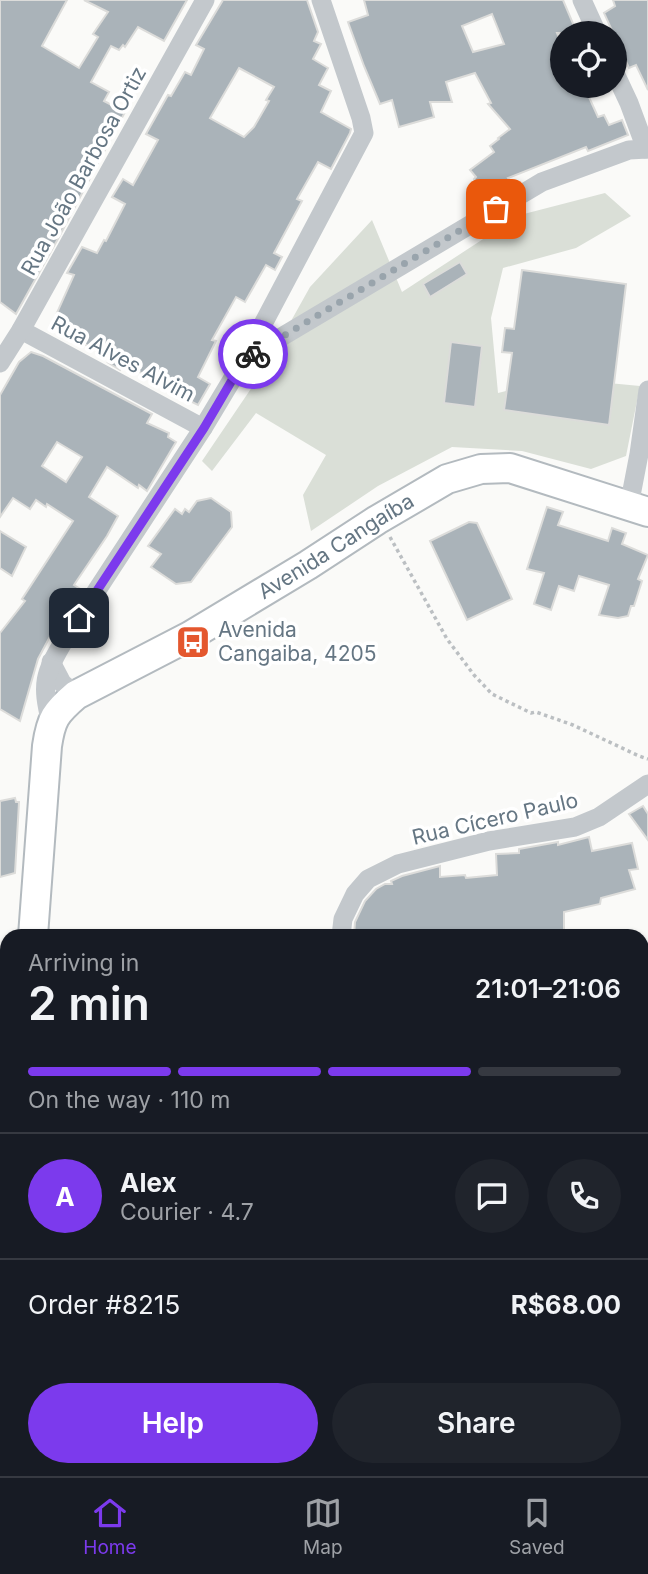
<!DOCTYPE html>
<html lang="en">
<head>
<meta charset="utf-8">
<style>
  body { margin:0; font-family:Inter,sans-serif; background:#20242c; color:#f1f3f6; height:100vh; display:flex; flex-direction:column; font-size:26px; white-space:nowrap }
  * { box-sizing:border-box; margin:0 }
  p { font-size:23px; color:#9ea1a6 }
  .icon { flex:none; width:38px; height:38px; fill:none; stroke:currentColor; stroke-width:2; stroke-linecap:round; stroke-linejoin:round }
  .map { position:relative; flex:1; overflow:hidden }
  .panel { position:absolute; left:0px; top:929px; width:649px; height:548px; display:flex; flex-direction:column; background:#171b24; border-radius:21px 21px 0 0; box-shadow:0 2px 5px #0004 }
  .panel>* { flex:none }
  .fabs { position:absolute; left:550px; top:21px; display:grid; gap:14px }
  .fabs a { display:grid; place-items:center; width:77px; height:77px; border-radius:50%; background:#171b24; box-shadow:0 2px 5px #0004; font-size:35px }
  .pin { position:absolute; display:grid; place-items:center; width:60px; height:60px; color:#fff; margin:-30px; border-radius:14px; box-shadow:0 4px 10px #0006 }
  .courier { position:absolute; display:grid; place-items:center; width:70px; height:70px; margin:-35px; border:5px solid #7c3aed; border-radius:50%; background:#fff; color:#222; box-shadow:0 2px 9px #0007 }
  .summary em { font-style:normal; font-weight:600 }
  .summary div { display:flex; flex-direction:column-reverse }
  .summary { display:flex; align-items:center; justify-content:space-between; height:119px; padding:0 28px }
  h1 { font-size:46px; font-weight:600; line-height:52px }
  .bar { display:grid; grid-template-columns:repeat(4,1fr); gap:10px 7px; align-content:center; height:84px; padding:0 28px }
  .bar i { height:9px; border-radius:5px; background:#363941 }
  .bar .on { background:#7c3aed }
  .bar p { grid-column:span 4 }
  .line { display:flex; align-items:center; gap:18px; padding:0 28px; border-top:2px solid #363941 }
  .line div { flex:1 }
  .round { display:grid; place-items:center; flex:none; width:74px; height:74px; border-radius:37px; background:#20242c }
  .action { display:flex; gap:14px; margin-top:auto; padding:14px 28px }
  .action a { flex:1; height:80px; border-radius:42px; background:#7c3aed; color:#fff; font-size:28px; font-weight:600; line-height:80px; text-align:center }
  .action a+a { background:#20242c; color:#f1f3f6 }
  .menu { display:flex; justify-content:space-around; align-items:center; height:98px; border-top:2px solid #363941; background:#171b24; font-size:19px; color:#9ea1a6 }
  .menu a { display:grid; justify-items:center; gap:4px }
  .menu .on { color:#7c3aed }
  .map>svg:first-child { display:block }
  .green { fill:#dadfd7 }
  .building { fill:#aab3b9; stroke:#dcdcda; stroke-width:2; fill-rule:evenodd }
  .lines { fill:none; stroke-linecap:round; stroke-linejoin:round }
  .secondary-casing { stroke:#b3babf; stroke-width:32 }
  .path { stroke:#bbbfc2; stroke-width:3.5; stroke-dasharray:3.5 3.5; stroke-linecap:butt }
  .lane { stroke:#c3c8cc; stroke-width:10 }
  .street { stroke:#c3c8cc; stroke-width:19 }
  .secondary { stroke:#fff; stroke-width:28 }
  .done { stroke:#99a4ac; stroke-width:7; stroke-dasharray:0 12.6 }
  .route { stroke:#7c3aed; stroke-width:9 }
  .labels { text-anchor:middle; stroke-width:7; stroke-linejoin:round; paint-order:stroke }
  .street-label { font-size:21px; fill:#657683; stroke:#fff }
  .poi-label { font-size:21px; fill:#657683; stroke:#fff; text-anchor:start }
</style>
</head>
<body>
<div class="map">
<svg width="648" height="1476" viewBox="0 0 648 1476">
  <rect width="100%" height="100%" fill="#fafaf8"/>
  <polygon class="green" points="605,193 631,216 576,248 503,268 491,318 498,393 556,378 640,386 626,456 591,469 522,451 452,447 378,486 311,531 303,495 326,455 256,413 212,471 202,461 263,371 310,287 372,220 402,292 520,215"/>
  <g class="building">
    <polygon points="0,0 67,0 42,46 79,68 98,37 93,34 108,12 84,0 187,0 164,41 138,27 125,47 123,45 119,50 111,46 91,82 109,92 104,101 125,112 59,237 16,314 0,302"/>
    <path d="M223,0H307L318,32L314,41L321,44L313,59L328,68L319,85L331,91L321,112L351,129L350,133L331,169L318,162L297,199L302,201L274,253L282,257L275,270L266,265L245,302L236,297L212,340L216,341L198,377L210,384L198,405L182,397L183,394L124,364L120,370L107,362L119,363L51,326L74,275L67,273L82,247L97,253L104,240L106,241L125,204L112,197L123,179L133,185L158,140L146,134L168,95L171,96L185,72L191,75L204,49L196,45ZM239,68L274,87L266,100L269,101L254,127L244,137L210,118Z"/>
    <path d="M364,0H563L577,33H557L562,46V86H584L598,117L604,115L609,125L622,120L628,135L588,151L586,147L508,178L511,182L500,190L502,192L489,200L474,179L476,177L470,170L494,152L490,146L499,139L498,138L510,129L488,104L491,103L475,73L446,82L452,102H430L434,117L399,127L392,100L380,104L364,66L348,22L368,15ZM492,14L504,44L473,52L462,26Z"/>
    <polygon points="613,0 648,0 648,90 636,65 629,68 604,13 615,6"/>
    <polygon points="460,262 467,274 430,297 423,284"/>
    <polygon points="522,270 626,284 609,425 504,410 512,353 502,352 505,328 514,329"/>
    <polygon points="451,342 482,346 475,407 444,403"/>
    <path d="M31,352L43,356L152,414L147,423L169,433L168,437L176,442L147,491L139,485L138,488L107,467L89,497L118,516L107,536L74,585L82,590L54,629L38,659L20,721L0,709V633L25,601L22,599L73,521L47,504L46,507L36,500L30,509L13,498L0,517V395L19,362ZM57,442L82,457L66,482L42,466Z"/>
    <polygon points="211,498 231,512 232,527 191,582 176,584 151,567 161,554 148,546 175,509 182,514 185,509 189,512 197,501"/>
    <polygon points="547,507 563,512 558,525 608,541 612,528 626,533 622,544 648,555 638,579 642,581 634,606 631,606 628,616 618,618 599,615 609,585 579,576 574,591 559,586 551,610 534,604 544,573 527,569"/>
    <polygon points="469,522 477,523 512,599 467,620 430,541"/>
    <polygon points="0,531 26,547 12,576 0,568"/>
    <polygon points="15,798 16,802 19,802 15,873 0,877 0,801"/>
    <polygon points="643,806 648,814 648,840 629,814"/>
    <polygon points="589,837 592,851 632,843 638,869 629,870 635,889 601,898 600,904 564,912 564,936 354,936 355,922 365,901 376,889 385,884 392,884 391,881 402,876 440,866 440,877 465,875 466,878 497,875 496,854 519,853 519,849 558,842 558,845"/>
  </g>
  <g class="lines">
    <g class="secondary-casing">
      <g id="secondary">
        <path id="s1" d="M33,936L47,746C51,719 55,713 76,695L190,636L308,565L377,520L447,479L481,469L510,468L648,512"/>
        <polyline points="0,1065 7,1065"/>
        <polyline points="0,1111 7,1092"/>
      </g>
    </g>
    <polyline class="path" points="390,537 447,639 474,675 492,694 531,713 536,712 573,725 639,756 648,759"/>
    <polyline class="lane" points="642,1243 648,1247"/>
    <g class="street">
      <polyline points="582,0 597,33"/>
      <polyline points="614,71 629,103 646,149"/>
      <polyline points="21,330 203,428"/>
      <polyline points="246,358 542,182 629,150 648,149"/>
      <polyline points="0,363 21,330 205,0"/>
      <polyline points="629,506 639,454 648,390"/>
      <polyline points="51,662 62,683 76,695"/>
      <path d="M51,723C41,683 44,674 65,639L203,428L245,358L364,133L361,118L321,0"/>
      <polyline points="341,936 343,919 355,894 368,879 398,864 489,841 575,827 599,817 648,784"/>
      <polyline points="642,1039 648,1043"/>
      <polyline points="0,1147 7,1152"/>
      <polyline points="642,1455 648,1451"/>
      <polyline points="441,1470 453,1476"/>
      <polyline points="601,1476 615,1470"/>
    </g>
    <use href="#secondary" class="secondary"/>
  </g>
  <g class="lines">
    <polyline class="done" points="253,354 496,209"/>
    <polyline class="route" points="79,618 204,428 245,358 253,354"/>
  </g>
  <defs>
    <g id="bus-square" transform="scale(1.75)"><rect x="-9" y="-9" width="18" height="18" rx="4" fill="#e4572e" stroke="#fff"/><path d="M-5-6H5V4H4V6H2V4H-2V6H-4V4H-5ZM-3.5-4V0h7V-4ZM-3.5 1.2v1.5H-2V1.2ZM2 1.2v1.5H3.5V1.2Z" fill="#fff"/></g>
  </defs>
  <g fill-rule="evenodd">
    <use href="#bus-square" x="193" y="642"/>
  </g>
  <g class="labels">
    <g class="street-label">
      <text transform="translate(84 171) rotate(-61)" y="7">Rua João Barbosa Ortiz</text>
      <text transform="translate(123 359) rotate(28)" y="7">Rua Alves Alvim</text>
      <text dy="7" stroke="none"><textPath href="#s1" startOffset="551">Avenida Cangaíba</textPath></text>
      <text transform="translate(495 819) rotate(-13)" y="7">Rua Cícero Paulo</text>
    </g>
    <g class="poi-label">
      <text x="218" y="637">Avenida<tspan x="218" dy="24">Cangaiba, 4205</tspan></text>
    </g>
  </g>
</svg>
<div class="fabs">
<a><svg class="icon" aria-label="locate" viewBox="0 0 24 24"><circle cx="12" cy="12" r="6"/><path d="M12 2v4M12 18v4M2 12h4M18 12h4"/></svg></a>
</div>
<div class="pin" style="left:496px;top:209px;background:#ea580c"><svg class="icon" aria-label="bag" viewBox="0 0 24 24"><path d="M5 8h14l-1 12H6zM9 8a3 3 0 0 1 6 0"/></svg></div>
<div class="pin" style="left:79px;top:618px;background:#1f2937"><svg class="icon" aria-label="home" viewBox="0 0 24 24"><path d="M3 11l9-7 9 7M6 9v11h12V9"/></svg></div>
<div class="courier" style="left:253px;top:354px"><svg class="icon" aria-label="bike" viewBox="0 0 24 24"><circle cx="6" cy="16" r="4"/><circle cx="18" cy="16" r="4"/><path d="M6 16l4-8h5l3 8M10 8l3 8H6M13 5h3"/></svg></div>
<section class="panel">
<div class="summary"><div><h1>2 min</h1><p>Arriving in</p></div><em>21:01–21:06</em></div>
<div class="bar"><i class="on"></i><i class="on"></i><i class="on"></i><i></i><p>On the way · 110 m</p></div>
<div class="line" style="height:126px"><b class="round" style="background:#7c3aed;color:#fff">A</b><div><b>Alex</b><p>Courier · 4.7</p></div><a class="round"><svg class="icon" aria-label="chat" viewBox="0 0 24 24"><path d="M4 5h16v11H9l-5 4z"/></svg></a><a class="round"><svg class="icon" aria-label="phone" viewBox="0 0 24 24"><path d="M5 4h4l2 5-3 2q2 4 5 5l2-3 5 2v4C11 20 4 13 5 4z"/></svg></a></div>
<div class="line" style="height:91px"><div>Order #8215</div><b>R$68.00</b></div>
<div class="action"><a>Help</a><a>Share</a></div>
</section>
</div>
<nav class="menu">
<a class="on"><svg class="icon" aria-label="home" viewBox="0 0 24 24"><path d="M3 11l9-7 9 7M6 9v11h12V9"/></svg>Home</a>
<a><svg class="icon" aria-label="map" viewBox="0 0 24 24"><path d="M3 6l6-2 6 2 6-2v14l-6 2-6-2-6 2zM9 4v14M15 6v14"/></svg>Map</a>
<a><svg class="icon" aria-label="saved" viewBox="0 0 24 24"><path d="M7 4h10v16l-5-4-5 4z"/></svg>Saved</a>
</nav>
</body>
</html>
